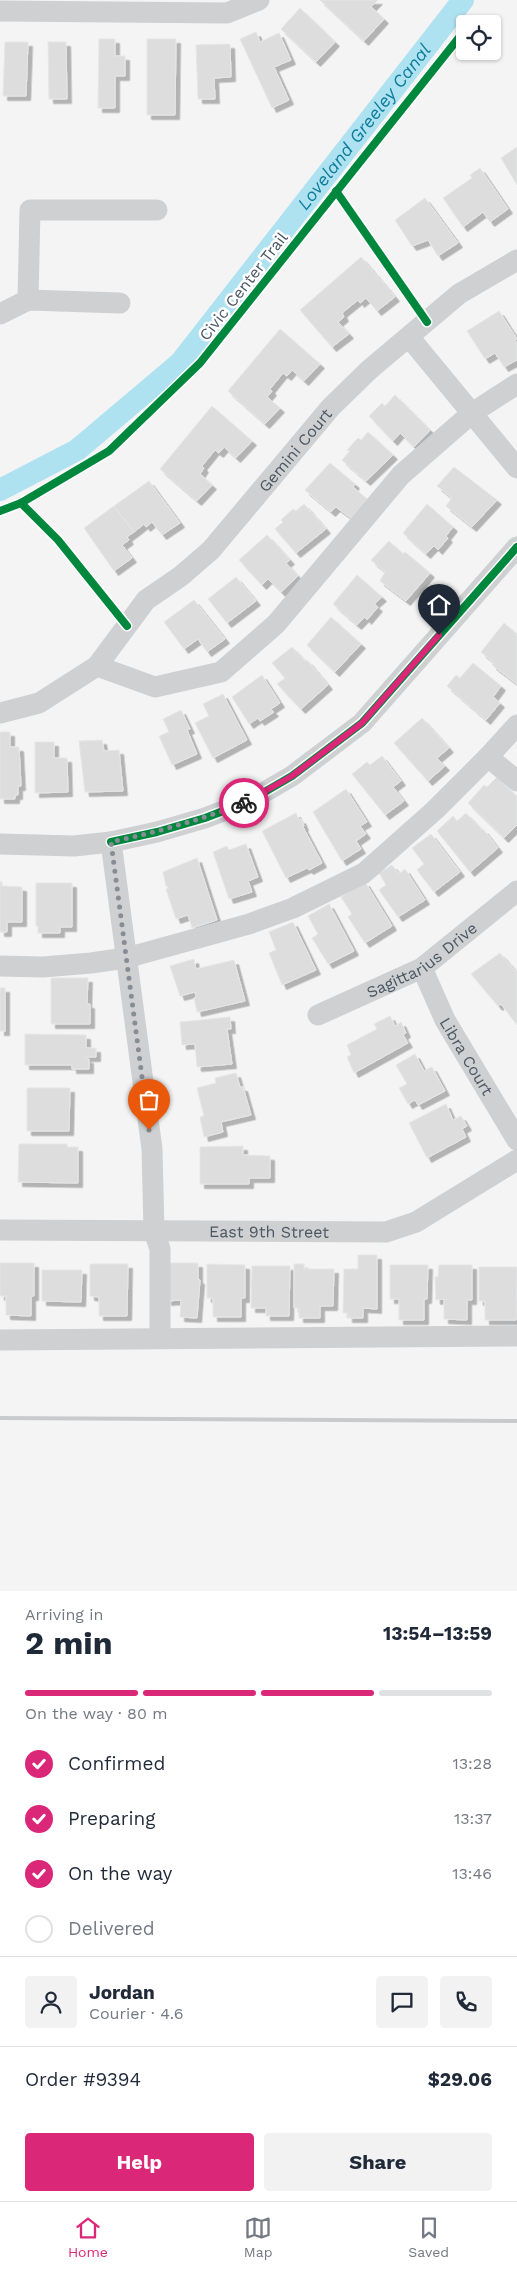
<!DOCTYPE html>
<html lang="en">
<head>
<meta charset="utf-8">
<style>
  body { margin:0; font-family:"Work Sans",sans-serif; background:#f2f2f3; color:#1f2937; height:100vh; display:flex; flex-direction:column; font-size:19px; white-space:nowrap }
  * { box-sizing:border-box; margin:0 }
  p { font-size:16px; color:#747a83 }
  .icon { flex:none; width:28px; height:28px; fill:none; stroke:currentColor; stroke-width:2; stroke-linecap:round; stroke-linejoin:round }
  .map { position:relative; height:1591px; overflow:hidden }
  .sheet { display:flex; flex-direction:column; background:#fff; flex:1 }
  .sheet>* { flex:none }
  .buttons { position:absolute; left:456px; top:15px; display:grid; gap:10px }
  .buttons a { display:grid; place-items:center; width:45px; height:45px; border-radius:5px; background:#fff; box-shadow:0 1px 4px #0004; font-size:25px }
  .pin { position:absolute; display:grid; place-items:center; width:42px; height:42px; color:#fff; margin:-51px -21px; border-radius:50% 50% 50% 0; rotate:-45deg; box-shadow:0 0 5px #0007 }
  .pin .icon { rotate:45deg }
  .courier { position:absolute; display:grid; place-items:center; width:50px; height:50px; margin:-25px; border:4px solid #db2777; border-radius:50%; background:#fff; color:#222; box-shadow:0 1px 6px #0007 }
  .overview em { font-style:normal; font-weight:700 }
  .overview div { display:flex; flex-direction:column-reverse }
  .overview { display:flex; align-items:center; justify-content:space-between; height:85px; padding:0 25px }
  h1 { font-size:32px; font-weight:700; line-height:38px }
  .bar { display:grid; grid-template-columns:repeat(4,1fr); gap:8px 5px; align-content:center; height:60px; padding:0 25px }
  .bar i { height:6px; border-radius:4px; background:#e0e1e3 }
  .bar .current { background:#db2777 }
  .bar p { grid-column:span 4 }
  .line { display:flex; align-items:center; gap:12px; padding:0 25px; border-top:1px solid #e0e1e3 }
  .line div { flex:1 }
  .round { display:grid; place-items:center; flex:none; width:52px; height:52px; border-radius:5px; background:#f2f2f3 }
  ol { padding:0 25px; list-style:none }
  li { display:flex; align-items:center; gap:15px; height:55px }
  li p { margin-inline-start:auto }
  li .icon { padding:5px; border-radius:50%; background:#db2777; color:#fff; stroke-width:4 }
  li:last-child { color:#747a83 }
  li i { width:28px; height:28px; border:2px solid #e0e1e3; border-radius:50% }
  .primary-button { display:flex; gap:10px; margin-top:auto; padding:10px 25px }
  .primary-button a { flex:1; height:58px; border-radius:5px; background:#db2777; color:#fff; font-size:20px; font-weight:700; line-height:58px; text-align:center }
  .primary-button a+a { background:#f2f2f3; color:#1f2937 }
  .tabs { display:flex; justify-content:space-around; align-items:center; height:70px; border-top:1px solid #e0e1e3; background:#fff; font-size:14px; color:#747a83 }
  .tabs a { display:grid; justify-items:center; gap:2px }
  .tabs .current { color:#db2777 }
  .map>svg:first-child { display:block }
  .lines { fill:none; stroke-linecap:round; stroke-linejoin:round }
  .canal { stroke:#aee2f0; stroke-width:22 }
  .building { fill:#ddddde; stroke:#e5e6e7; filter:url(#shadow) }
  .minor { stroke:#ced0d2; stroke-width:21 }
  .rail { stroke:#c9cacc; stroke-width:4 }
  .cycleway-casing { stroke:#fff; stroke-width:11 }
  .cycleway { stroke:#00873e; stroke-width:8 }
  .done { stroke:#868d94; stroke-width:5; stroke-dasharray:0 9 }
  .route { stroke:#db2777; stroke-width:6 }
  .labels { text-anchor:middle; stroke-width:5; stroke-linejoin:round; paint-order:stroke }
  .street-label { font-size:16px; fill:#4a5661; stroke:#fff }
  .water-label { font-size:18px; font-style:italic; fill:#0c7c9b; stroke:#fff }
</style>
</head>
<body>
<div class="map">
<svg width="517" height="1591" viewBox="0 0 517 1591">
  <defs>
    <filter id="shadow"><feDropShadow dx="4.5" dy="4.5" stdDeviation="0" flood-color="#0004"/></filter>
  </defs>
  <rect width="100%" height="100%" fill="#f4f4f4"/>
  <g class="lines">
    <path class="canal" id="s1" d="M0,490L77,450L180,363L463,0"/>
  </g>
  <g class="building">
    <polygon points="320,0 378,0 371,7 384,19 364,41"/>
    <polygon points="300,8 335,42 316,62 281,29"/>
    <polygon points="256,32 260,42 279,33 291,60 274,67 289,100 272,108 240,39"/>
    <polygon points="99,39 115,39 115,56 125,56 125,76 115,76 115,108 98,108"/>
    <polygon points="147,39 176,39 175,115 147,115"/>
    <polygon points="5,42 28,42 26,96 3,96"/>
    <polygon points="48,42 66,42 67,99 49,99"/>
    <polygon points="230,44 231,77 214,78 215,99 198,99 196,45"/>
    <polygon points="517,147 517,185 501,158"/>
    <polygon points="480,168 508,209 490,222 483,212 463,227 443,198 472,178 470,175"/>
    <polygon points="425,198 458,243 438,256 428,240 412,246 395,220"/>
    <polygon points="361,257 395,297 377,311 366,298 360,303 358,300 342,313 344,317 338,322 349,334 332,347 300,310"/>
    <polygon points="499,311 517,339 515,340 517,344 517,360 504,367 495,353 485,359 467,331"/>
    <polygon points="280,329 320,364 304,381 292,370 287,376 283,373 270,389 272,391 267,397 280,408 265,424 228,391"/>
    <polygon points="395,395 430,430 414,447 400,433 393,441 369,416 382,403 385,406"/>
    <polygon points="212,406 252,441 236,458 224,447 219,453 215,450 202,466 204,468 200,474 212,485 197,501 160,469"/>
    <polygon points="368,432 393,455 366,481 342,460 350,451 347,450 358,438 361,440"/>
    <polygon points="330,463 355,484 353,487 367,499 351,518 336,507 331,512 305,490"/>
    <polygon points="454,467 497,500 472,527 446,506 452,498 437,486"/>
    <polygon points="149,481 180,523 162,535 152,522 146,527 144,524 134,532 114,506"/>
    <polygon points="304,504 326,529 296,553 275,529 283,522 281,520 293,509 296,511"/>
    <polygon points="427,504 453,527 446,536 448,538 438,550 434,546 426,554 403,533"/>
    <polygon points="114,506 134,532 127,537 129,540 122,545 132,558 114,571 84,528"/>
    <polygon points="267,535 290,560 286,563 298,576 281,592 268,579 262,585 239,560"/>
    <polygon points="389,541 403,554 405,552 430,573 406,601 380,581 385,572 371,560"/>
    <polygon points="357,575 382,597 374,604 378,607 367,620 365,617 357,625 333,604"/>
    <polygon points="236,577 256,601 227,623 208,599"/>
    <polygon points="194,600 225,639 207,652 198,639 184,649 164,622"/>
    <polygon points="331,617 361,644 335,672 307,645"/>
    <polygon points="504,623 517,634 517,684 492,665 494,663 481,652"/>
    <polygon points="292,647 305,661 307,660 328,685 301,709 277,684 285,678 272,663"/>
    <polygon points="473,663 501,686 493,697 500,703 486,720 447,686 456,675 460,678"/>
    <polygon points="262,675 280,703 271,709 274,712 260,721 258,718 249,724 232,697"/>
    <polygon points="223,694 247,740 213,758 195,723 209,716 203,704"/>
    <polygon points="181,710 190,729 187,730 197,754 172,765 159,736 169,732 163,719"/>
    <polygon points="422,718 449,748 437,758 445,766 428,781 394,743"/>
    <polygon points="0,732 10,732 10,747 19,747 21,786 18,786 18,795 15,795 15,799 0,799"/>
    <polygon points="102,740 104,751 119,750 123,791 85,792 79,741"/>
    <polygon points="35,742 54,742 54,758 67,758 68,792 35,793"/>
    <polygon points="382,756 401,781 393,787 404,801 385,815 352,774 367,762 370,765"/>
    <polygon points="497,777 517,797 517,825 504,838 468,803 484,785 487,787"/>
    <polygon points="346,789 367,822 360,826 366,834 356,841 361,849 342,861 313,812"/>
    <polygon points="296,813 299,820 301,819 304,826 303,827 322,863 309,870 307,868 286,878 262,831"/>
    <polygon points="466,813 482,830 483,829 498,848 470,872 437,831 453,816 457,821"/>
    <polygon points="431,834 460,872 434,892 417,870 424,864 412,848"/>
    <polygon points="246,844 258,877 248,881 252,892 229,899 213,852 227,846 229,850"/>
    <polygon points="197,858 217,920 192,928 188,915 176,919 166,889 169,888 166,886 163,872"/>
    <polygon points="392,865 399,874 405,869 425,900 398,917 379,890 386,885 379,873"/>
    <polygon points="0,882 2,882 2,886 22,887 22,922 7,922 7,932 0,932"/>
    <polygon points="365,882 392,926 365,943 348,917 352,914 341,897"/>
    <polygon points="36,883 72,883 72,927 60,927 60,933 38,933 38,926 36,926"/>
    <polygon points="329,904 354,951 328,964 312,938 318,934 308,916"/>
    <polygon points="293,922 316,970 282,985 269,953 276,950 269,932"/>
    <polygon points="500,953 517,973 517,1025 501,1004 498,1006 471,974"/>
    <polygon points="194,959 196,969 234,960 245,1001 197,1012 194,998 196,997 195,992 180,996 170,966"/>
    <polygon points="51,978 88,978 87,1004 90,1004 90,1024 51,1024"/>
    <rect x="0" y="988" width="5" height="43"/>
    <polygon points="390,1016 395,1026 401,1022 406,1033 403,1035 408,1043 354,1073 347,1057 351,1055 347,1045 377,1029 374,1024"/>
    <polygon points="230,1017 231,1029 227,1029 232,1064 197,1067 195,1044 182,1045 180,1022"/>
    <polygon points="25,1034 86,1035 86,1048 96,1048 96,1057 86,1057 86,1059 89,1059 89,1069 72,1069 72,1065 25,1065"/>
    <polygon points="415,1054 424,1071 432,1067 445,1091 418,1105 415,1100 408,1104 399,1088 407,1084 396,1065"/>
    <polygon points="236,1073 240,1087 243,1087 251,1115 221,1122 223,1132 204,1137 200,1117 204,1116 197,1088 216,1083 215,1078"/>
    <polygon points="27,1088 70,1088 69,1131 27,1131"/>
    <polygon points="446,1104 453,1120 461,1116 467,1126 462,1129 466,1137 427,1158 409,1123"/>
    <polygon points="19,1144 67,1144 67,1147 78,1147 78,1183 18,1182"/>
    <polygon points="243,1146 243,1155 270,1156 270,1178 249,1178 249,1184 200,1184 200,1147"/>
    <polygon points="358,1255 377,1255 377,1309 363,1308 363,1318 348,1318 348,1313 343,1313 344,1269 358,1269"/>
    <polygon points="0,1263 34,1263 34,1296 31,1296 31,1316 6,1315 6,1296 0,1296"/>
    <polygon points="166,1263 198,1263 198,1279 200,1280 197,1318 180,1317 181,1300 167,1301"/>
    <polygon points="90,1264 128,1264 127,1316 99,1316 99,1297 90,1296"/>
    <polygon points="207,1264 245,1265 245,1298 241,1298 241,1317 213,1317 213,1298 207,1298"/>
    <polygon points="294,1264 304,1264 304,1269 334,1269 333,1306 320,1306 320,1318 299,1318 299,1308 294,1308"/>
    <polygon points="390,1265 428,1265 427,1299 424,1299 424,1320 399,1320 399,1299 390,1299"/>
    <polygon points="439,1265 472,1265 472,1300 467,1300 467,1320 444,1319 444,1299 436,1300 435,1277 438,1277"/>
    <polygon points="252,1266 290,1266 289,1316 266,1316 266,1308 251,1308"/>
    <polygon points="479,1267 517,1267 516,1320 485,1320 485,1301 479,1301"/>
    <polygon points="42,1270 82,1270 81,1302 42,1301"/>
  </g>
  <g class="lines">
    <g class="minor">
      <polyline points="0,11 227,13 259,0"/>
      <polyline points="28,300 30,210 157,210"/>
      <polyline points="0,314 28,300 120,303"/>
      <polyline points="409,337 517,468"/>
      <polyline points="97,666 155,687 221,672 276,624 401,475 472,413 517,384"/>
      <path id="s2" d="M0,713L39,703L97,666L146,600L181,576L211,550L331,407L369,370L459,294L517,260"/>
      <polyline points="488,757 517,781"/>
      <polyline points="111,842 152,1149 154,1231 160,1249 160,1338"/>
      <polyline points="0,844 74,846 111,842 157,832 205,818 249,801 292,776 362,723 517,547"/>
      <polyline points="0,966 43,967 91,963 126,958 249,924 293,908 364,873 435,810 488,757 517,725"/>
      <path id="s3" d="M422,968L445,1020L517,1140"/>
      <path id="s4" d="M318,1015L422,968L517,891"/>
      <path id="s5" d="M0,1230L386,1232L416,1222L517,1160"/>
      <polyline points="0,1340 517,1336"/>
    </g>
    <polyline class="rail" points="0,1418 517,1421"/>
    <g class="cycleway-casing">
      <g id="cycleway">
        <polyline points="336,191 427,322"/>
        <polyline points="21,503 58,540 127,626"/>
        <polyline points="0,511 21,503 109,451 200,363 465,30"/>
        <polyline points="111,842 157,832 205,818 249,801 292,776 362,723 517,547"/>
      </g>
    </g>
    <use href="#cycleway" class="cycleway"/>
  </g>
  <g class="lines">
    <path class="done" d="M149,1130L111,842C157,832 200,820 244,803"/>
    <polyline class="route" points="244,803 292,776 362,723 439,635"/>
  </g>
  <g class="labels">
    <g class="street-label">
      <text transform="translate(243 286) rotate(-52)" y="6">Civic Center Trail</text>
      <text dy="6" stroke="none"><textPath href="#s2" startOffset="404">Gemini Court</textPath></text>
      <text dy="6" stroke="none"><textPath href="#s4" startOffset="118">Sagittarius Drive</textPath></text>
      <text dy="6" stroke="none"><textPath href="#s3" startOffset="99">Libra Court</textPath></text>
      <text dy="6" stroke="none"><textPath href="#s5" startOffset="269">East 9th Street</textPath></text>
    </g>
    <g class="water-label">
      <text dy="6" stroke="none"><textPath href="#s1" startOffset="521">Loveland Greeley Canal</textPath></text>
    </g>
  </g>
</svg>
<div class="buttons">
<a><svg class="icon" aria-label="locate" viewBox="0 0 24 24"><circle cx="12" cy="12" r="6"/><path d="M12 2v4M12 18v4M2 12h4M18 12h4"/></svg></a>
</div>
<div class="pin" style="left:149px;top:1130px;background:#ea580c"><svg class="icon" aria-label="bag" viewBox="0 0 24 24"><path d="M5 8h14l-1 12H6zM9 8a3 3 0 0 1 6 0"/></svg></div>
<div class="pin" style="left:439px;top:635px;background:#1f2937"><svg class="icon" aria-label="home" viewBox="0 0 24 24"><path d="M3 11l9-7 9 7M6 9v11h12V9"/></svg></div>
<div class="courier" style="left:244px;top:803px"><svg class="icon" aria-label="bike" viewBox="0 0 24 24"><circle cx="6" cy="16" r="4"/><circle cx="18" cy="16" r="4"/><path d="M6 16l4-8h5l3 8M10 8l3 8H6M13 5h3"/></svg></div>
</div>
<section class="sheet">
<div class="overview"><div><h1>2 min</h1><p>Arriving in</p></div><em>13:54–13:59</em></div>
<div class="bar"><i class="current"></i><i class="current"></i><i class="current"></i><i></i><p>On the way · 80 m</p></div>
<ol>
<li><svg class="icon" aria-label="check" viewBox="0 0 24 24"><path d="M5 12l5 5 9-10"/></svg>Confirmed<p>13:28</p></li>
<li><svg class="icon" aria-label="check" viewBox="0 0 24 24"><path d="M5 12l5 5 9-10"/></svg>Preparing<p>13:37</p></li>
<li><svg class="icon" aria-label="check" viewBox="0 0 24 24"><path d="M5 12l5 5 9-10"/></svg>On the way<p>13:46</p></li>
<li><i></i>Delivered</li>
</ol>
<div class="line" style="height:90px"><a class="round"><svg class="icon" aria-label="person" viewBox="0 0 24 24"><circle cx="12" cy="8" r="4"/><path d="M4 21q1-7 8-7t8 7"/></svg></a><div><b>Jordan</b><p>Courier · 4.6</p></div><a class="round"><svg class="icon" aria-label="chat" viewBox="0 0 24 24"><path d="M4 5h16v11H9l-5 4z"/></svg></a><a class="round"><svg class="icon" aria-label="phone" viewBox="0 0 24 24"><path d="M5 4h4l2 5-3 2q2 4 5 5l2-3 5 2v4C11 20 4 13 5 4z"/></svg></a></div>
<div class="line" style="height:65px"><div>Order #9394</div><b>$29.06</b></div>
<div class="primary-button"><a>Help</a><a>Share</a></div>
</section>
<nav class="tabs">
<a class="current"><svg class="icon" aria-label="home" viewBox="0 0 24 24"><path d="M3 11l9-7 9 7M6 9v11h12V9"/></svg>Home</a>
<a><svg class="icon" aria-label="map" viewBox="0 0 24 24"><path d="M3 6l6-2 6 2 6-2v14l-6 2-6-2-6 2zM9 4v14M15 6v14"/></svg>Map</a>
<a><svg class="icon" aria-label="saved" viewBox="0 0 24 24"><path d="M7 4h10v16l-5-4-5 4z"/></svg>Saved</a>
</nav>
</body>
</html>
